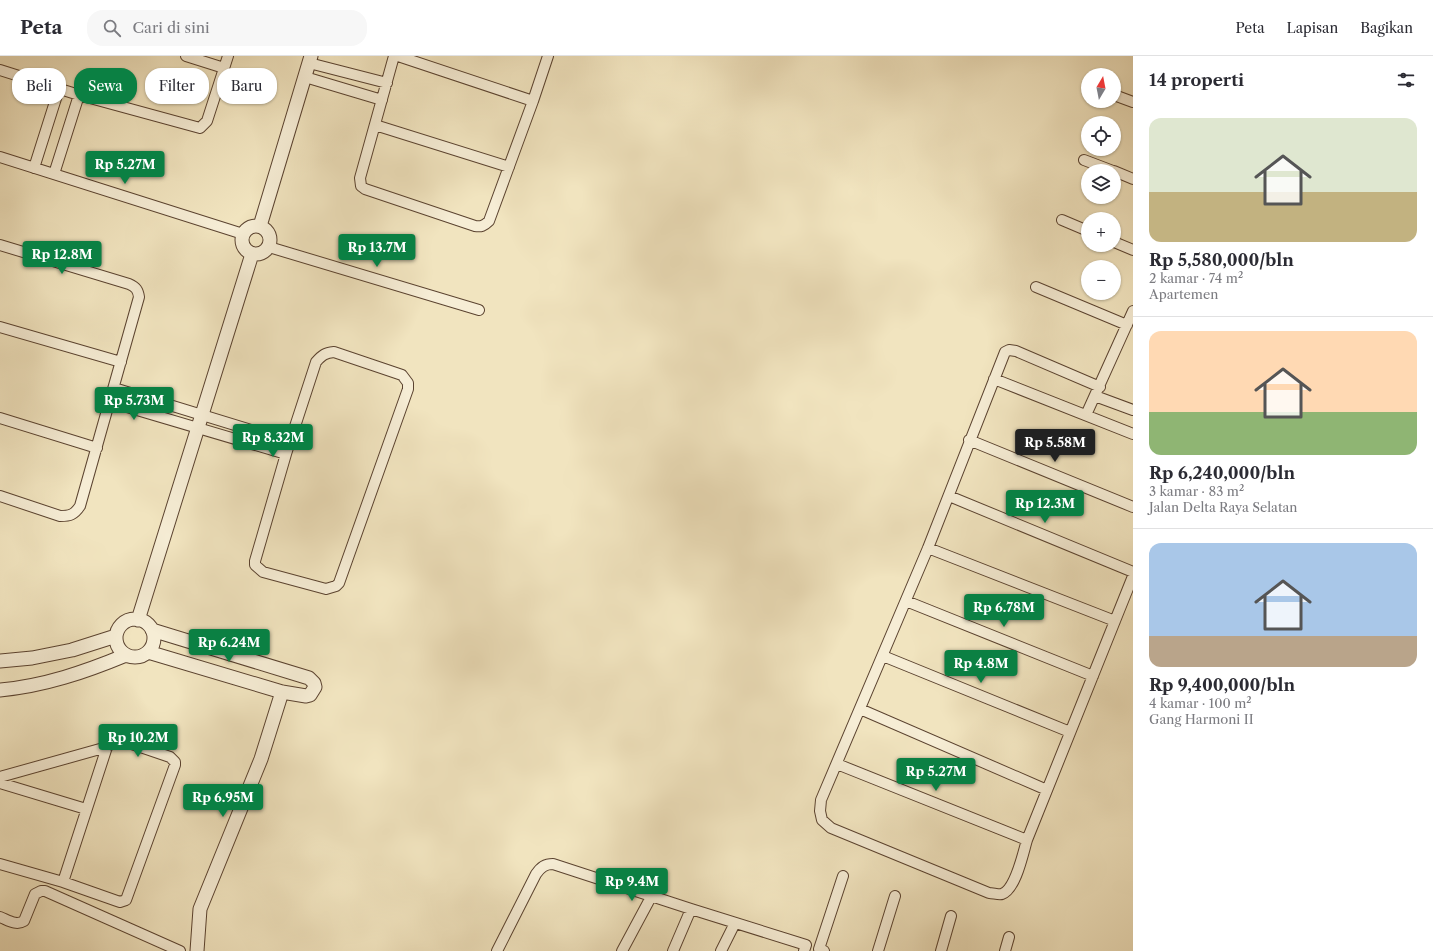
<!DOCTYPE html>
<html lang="id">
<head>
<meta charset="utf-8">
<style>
	body { margin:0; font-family:"Libre Caslon Text",serif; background:#f7f7f7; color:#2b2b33; height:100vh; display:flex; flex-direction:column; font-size:15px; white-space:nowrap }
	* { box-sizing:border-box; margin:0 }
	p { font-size:13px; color:#7c7c81 }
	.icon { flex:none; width:22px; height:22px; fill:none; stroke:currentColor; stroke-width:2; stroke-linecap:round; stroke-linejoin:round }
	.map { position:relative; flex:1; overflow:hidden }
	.drawer { display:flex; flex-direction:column; background:#fff; width:300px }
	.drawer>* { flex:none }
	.guide { position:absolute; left:12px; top:12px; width:380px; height:36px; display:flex; gap:8px }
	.needle { width:26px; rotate:10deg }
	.buttons { position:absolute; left:1081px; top:12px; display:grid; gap:8px }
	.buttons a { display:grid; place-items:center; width:40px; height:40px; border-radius:50%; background:#fff; box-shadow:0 1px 3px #0004; font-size:20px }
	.price { position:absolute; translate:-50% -34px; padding:0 9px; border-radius:4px; background:#0b8043; color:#fff; font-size:13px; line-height:26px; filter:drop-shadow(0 1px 2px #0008) }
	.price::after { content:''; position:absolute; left:50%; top:24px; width:12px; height:9px; margin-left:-6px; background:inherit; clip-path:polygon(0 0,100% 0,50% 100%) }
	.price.selected { background:#222; color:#fff }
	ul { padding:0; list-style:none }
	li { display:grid; align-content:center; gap:8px; height:212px; padding:0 16px }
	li+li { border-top:1px solid #e1e1e2 }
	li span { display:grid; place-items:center; height:124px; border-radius:12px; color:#555 }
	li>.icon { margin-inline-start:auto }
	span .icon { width:72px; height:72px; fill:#fffc; stroke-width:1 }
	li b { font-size:17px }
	h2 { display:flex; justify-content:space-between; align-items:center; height:48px; padding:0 16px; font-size:17px }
	.tag { padding:0 14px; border-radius:16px; background:#fff; box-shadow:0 1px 3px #0004; font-size:14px; line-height:36px }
	.tag.selected { background:#0b8043; color:#fff }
	header { display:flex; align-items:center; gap:24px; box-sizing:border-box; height:56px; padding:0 20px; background:#fff; border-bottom:1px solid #e1e1e2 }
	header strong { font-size:19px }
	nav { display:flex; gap:22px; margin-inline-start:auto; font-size:14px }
	.search { width:280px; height:36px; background:#f7f7f7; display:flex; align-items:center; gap:10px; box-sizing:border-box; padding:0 14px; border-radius:16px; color:#7c7c81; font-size:15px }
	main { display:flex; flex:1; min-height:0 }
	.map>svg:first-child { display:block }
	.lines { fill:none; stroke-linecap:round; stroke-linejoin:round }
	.minor-casing { stroke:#5b4330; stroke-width:12 }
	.tertiary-casing { stroke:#5b4330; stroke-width:15 }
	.minor { stroke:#f6edd5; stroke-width:10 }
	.tertiary { stroke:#f6edd5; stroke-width:13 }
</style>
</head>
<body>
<header>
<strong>Peta</strong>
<div class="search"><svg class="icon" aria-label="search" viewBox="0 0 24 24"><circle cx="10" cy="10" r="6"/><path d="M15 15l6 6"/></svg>Cari di sini</div>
<nav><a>Peta</a><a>Lapisan</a><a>Bagikan</a></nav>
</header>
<main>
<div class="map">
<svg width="1133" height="895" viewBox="0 0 1133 895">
	<rect width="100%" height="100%" fill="#f1e4bf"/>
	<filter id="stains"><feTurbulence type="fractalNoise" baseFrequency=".005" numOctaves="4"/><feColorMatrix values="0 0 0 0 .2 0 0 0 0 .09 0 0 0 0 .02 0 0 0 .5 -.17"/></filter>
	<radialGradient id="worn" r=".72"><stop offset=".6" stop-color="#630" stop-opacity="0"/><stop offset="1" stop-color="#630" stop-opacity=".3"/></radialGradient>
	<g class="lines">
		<!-- minor casing -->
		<g class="minor-casing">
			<path id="minor" d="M186,0l38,12
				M394,0l-34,122 1,8 4,3 110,37c6,1 9,0 14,-5l44,-120 15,-45
				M398,0l135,45
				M309,7l78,20
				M0,14l79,25 121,33 7,-7 21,-65
				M305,21l77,23
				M1114,39l19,7
				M375,69l134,42
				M0,101l243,77
				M1084,104l29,11
				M34,112l25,-79
				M1114,115l19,8
				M54,118l25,-79
				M1062,164l26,11
				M1114,186l19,8
				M0,189l129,39c7,3 9,6 10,13l-59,209c-6,9 -10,10 -20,10l-60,-20
				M269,191l210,63
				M1036,231l91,38
				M0,271l121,35
				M334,296l68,23 6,8v6l-69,194 -3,3 -10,3 -63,-17 -8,-7v-4l31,-107 30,-92c6,-7 9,-9 18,-10z
				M994,323l139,55
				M1100,331l-84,-36 -7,-1 -4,2 -77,196 -107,252 -1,11 2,9 9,8 158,65c4,0 10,2 13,1 14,-5 21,-41 25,-54l106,-264
				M114,332l176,54
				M1095,340l38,14
				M110,346l176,52
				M1086,359l47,-104
				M0,362l97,30
				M969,384l164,67
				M949,440l184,76
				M928,492l187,73
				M906,545l187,75
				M883,600l187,76
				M860,653l187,81
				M837,708l190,76
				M0,721l107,-30 8,-6 5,-1 50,17 5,5v3l-49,135 -6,2 -3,-1 -54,-19 -63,-18
				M0,727l86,26
				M63,826l44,-135
				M0,861c8,3 16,9 24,4l11,-27 6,-3h4l135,60
				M497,895l39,-77c5,-7 9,-10 17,-10l138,45 115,36 -2,6
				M622,895l29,-54
				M673,895l18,-42
				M721,895l14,-28
				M824,895l-5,-2 24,-73
				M878,895l17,-55
				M941,895l10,-35
				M1005,895l4,-14"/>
		</g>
		<!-- tertiary casing -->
		<g class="tertiary-casing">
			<path id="tertiary" d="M242 184a14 14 0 1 1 28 0a14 14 0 1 1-28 0Z
				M260,170l51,-170
				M116 582a19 19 0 1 1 38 0a19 19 0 1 1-38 0Z
				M138,564l114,-366
				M148,596l134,40 24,4 4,-1 5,-8 -1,-4 -5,-5 -157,-48
				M0,605l32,-3 40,-8 44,-14
				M0,634c44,-4 85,-18 126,-35
				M197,895l3,-42 61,-150 21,-67"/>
		</g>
		<!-- minor -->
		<use href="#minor" class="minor"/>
		<!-- tertiary -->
		<use href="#tertiary" class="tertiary"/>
	</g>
	<rect width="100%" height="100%" filter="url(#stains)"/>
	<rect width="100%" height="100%" fill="url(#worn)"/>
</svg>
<div class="buttons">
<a><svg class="needle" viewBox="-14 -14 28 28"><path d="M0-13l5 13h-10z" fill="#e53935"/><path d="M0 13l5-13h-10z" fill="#7c7c81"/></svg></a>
<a><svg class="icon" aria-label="locate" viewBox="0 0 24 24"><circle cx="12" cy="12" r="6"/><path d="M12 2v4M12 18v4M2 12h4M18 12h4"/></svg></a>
<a><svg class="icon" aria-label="layers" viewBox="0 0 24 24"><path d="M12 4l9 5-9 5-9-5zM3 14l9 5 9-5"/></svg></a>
<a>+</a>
<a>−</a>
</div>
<b class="price" style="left:125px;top:129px">Rp 5.27M</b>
<b class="price" style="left:377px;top:212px">Rp 13.7M</b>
<b class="price" style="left:62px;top:219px">Rp 12.8M</b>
<b class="price" style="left:134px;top:365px">Rp 5.73M</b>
<b class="price" style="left:273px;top:402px">Rp 8.32M</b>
<b class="price selected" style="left:1055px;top:407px">Rp 5.58M</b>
<b class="price" style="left:1045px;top:468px">Rp 12.3M</b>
<b class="price" style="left:1004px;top:572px">Rp 6.78M</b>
<b class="price" style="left:229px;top:607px">Rp 6.24M</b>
<b class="price" style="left:981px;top:628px">Rp 4.8M</b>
<b class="price" style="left:138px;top:702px">Rp 10.2M</b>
<b class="price" style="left:936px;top:736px">Rp 5.27M</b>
<b class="price" style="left:223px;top:762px">Rp 6.95M</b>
<b class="price" style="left:632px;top:846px">Rp 9.4M</b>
<div class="guide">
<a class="tag">Beli</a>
<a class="tag selected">Sewa</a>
<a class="tag">Filter</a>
<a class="tag">Baru</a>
</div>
</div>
<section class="drawer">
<h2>14 properti<svg class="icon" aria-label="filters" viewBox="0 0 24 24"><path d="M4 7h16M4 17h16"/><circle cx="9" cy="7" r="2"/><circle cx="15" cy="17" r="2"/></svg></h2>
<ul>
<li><span style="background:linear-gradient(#dfe7d0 60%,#c2b280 0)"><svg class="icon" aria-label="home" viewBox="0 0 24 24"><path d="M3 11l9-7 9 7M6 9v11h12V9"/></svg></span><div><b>Rp 5,580,000/bln</b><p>2 kamar · 74 m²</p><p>Apartemen</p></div></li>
<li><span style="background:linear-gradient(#ffd9b3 65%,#8fb573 0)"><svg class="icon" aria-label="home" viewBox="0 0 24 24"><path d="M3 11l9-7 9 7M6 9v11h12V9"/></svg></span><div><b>Rp 6,240,000/bln</b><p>3 kamar · 83 m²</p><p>Jalan Delta Raya Selatan</p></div></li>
<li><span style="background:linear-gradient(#a9c7e8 75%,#b9a48a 0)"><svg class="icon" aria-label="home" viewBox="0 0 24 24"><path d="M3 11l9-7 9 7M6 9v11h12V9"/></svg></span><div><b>Rp 9,400,000/bln</b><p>4 kamar · 100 m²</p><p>Gang Harmoni II</p></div></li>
</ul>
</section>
</main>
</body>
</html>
